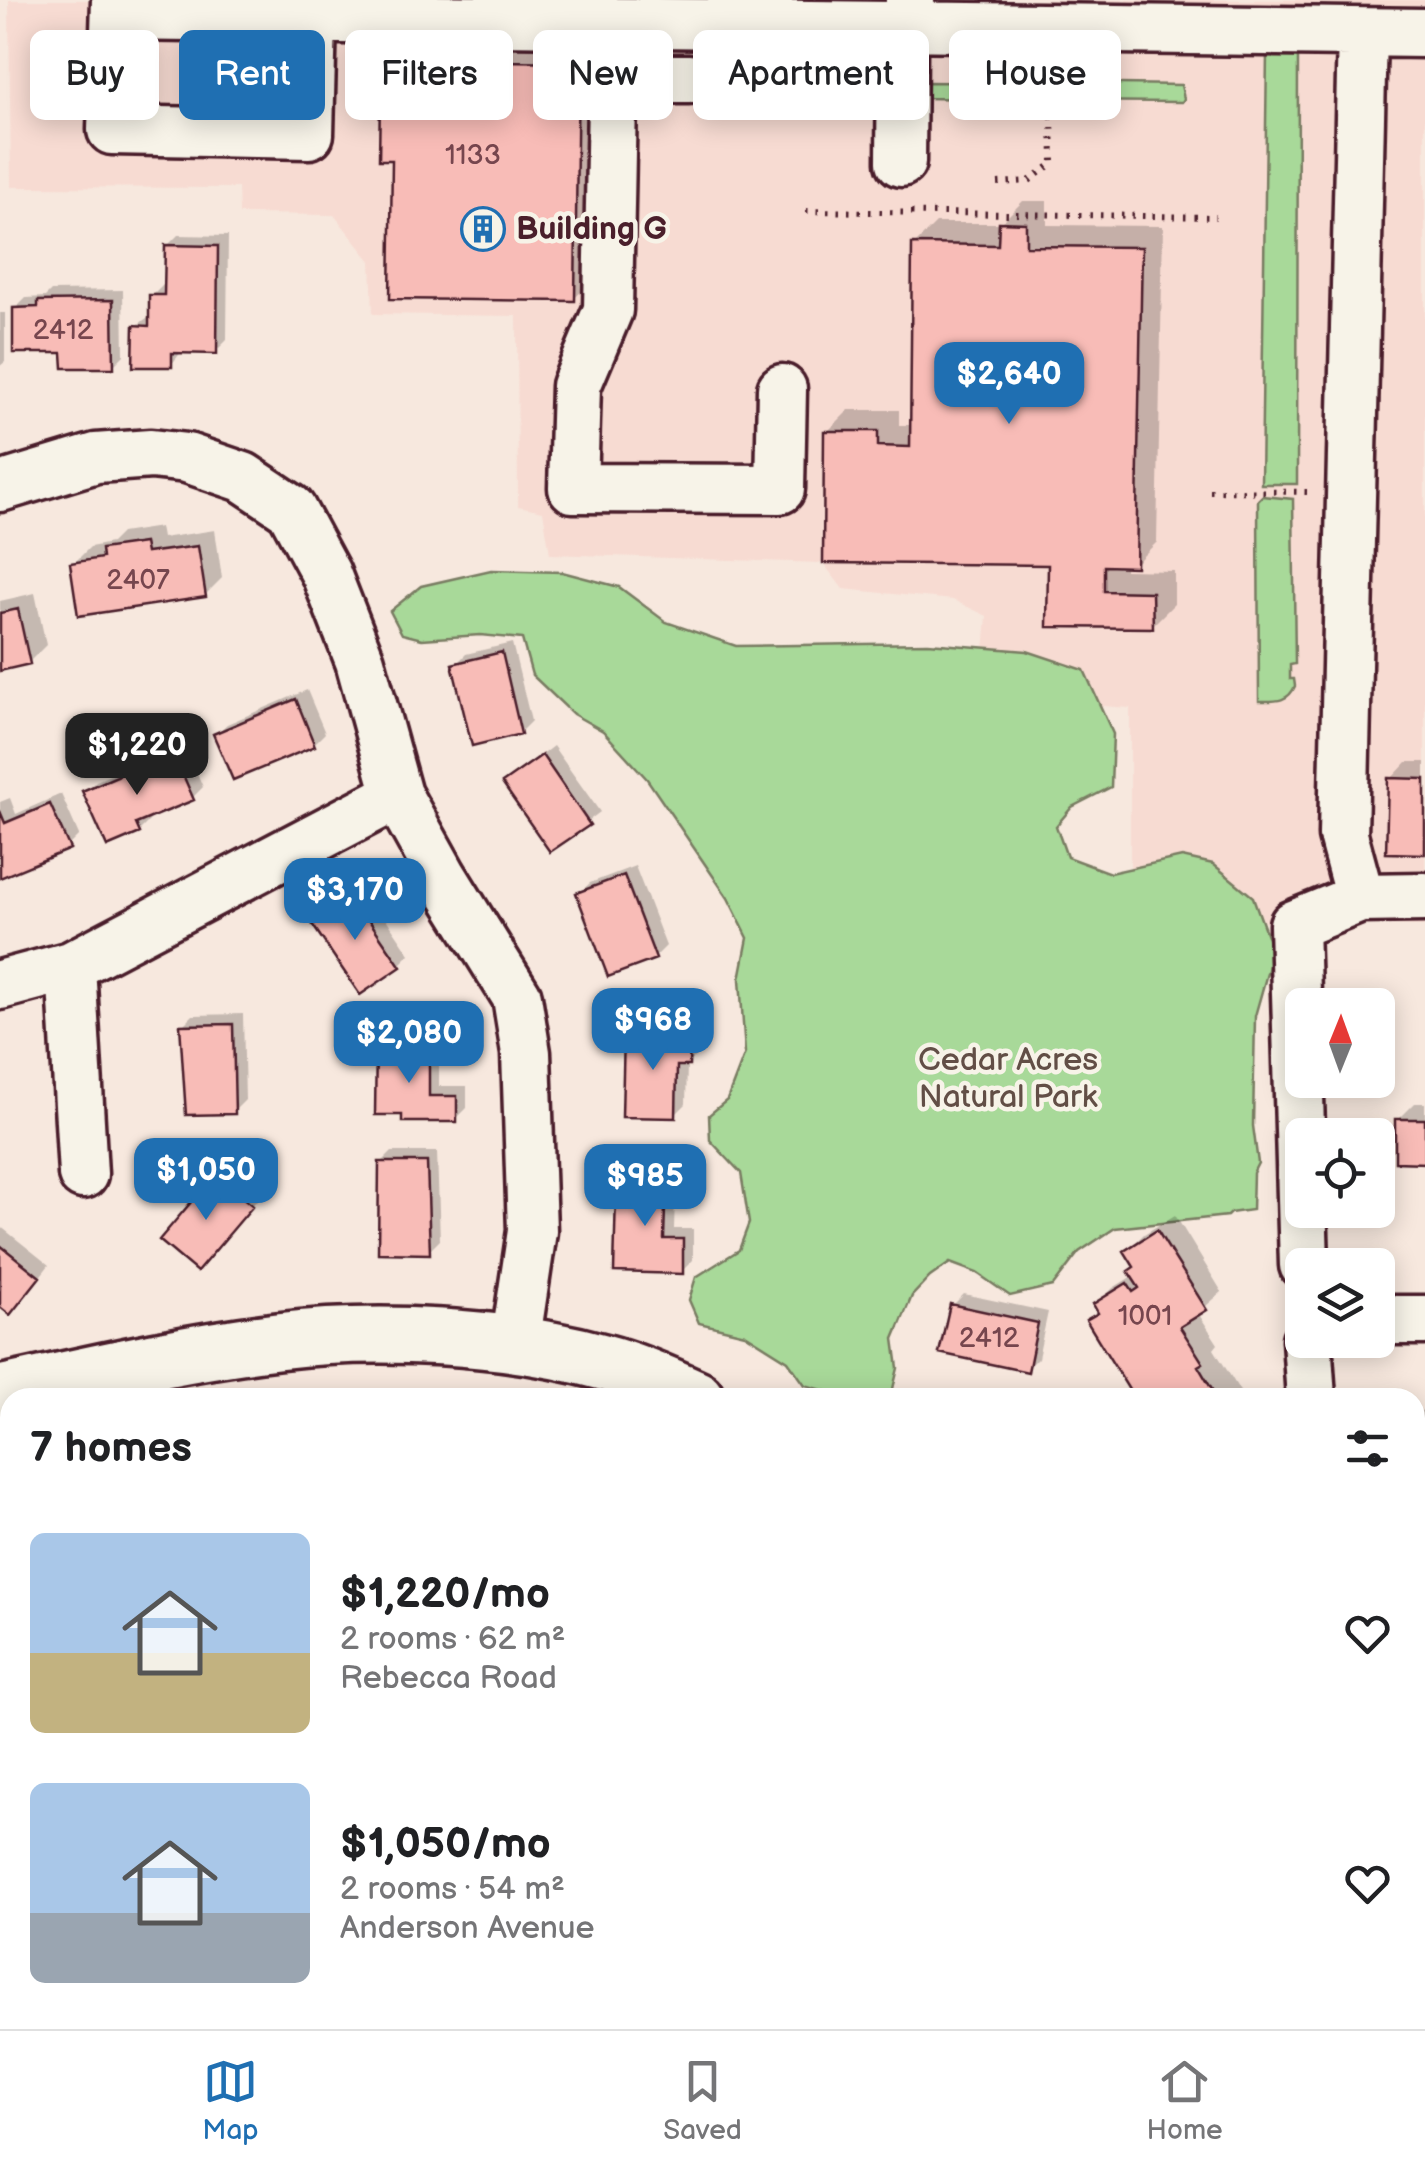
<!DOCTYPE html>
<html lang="en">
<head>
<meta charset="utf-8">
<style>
	body { margin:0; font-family:"Balsamiq Sans",sans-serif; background:#f2f2f2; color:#202124; height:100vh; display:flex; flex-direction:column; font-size:38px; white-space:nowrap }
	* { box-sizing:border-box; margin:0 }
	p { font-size:32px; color:#757577 }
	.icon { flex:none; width:55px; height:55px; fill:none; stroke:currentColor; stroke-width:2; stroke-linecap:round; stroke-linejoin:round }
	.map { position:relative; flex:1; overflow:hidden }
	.side { position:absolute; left:0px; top:1388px; width:1425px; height:642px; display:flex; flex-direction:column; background:#fff; border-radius:30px 30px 0 0; box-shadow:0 5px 25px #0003 }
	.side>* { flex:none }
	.banner { position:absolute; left:30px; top:30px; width:1365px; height:90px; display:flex; gap:20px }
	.needle { width:65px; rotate:1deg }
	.fabs { position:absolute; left:1285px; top:988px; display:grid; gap:20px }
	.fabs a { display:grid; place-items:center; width:110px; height:110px; border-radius:15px; background:#fff; box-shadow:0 5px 25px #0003; font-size:50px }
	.price { position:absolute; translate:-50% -85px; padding:0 22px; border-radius:20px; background:#1f6fb2; color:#fff; font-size:32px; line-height:65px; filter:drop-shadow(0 2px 5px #0008) }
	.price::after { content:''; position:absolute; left:50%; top:60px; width:30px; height:22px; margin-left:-15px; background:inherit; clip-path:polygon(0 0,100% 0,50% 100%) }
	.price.selected { background:#222; color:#fff }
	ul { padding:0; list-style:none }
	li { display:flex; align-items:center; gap:30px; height:250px; padding:0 30px }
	li span { display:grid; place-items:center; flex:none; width:280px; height:200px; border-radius:15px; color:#555 }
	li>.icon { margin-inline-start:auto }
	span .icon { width:120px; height:120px; fill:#fffc; stroke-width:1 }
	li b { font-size:42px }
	h2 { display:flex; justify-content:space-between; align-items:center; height:120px; padding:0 30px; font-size:42px }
	.chip { padding:0 35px; border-radius:15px; background:#fff; box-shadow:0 5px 25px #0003; font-size:35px; line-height:90px }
	.chip.selected { background:#1f6fb2; color:#fff }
	.menu { display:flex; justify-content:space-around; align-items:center; height:140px; border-top:2px solid #e0e0e0; background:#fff; font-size:28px; color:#757577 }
	.menu a { display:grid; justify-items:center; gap:5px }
	.menu .selected { color:#1f6fb2 }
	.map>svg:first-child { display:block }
	.built { fill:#f7dbd2 }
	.green { fill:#a8d999; stroke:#797c62; stroke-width:2.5 }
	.shadow { fill:#0003 }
	.building { fill:#f8bcb7; stroke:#4a1f2b; stroke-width:2.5 }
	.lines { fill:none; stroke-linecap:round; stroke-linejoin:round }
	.minor-casing { stroke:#4a1f2b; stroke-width:55 }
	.major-casing { stroke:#4a1f2b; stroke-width:62 }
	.path { stroke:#4a1f2b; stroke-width:6; stroke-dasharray:2.5 8; stroke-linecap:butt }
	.minor { stroke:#f7f3e8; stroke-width:48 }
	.major { stroke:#f7f3e8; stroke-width:55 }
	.labels { text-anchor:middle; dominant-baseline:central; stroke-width:9; stroke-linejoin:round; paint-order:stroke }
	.number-label { font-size:28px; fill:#76464e }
	.poi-label { font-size:32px; font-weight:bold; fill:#4a1f2b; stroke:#f7f3e8; text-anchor:start }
	.park-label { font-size:32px; fill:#624e46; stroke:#f7f3e8 }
</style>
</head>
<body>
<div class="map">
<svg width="1425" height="2029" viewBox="0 0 1425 2029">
	<rect width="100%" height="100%" fill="#f7e8de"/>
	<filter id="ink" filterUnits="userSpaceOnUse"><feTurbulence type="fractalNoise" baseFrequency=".01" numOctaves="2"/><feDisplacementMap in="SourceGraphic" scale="20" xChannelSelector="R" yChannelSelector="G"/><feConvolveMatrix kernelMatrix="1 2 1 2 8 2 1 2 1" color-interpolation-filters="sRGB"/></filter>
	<g filter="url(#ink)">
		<!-- built -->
		<path class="built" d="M9,0h1416v926l-295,-7v-211l-150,-11 7,-81 -34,-16 -110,-11 -20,-26 -273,-9 -7,-43 -25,-5 -1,-190 -144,-2 -2,-53 -37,-46 -95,-1 -1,-26 -227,-1z"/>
		<!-- green -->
		<path class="green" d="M1298,48l-1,436h-36l6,-431z
			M925,82l114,1 1,17 -115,-2z
			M1057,83l124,2 3,14 -2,3 -125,-1z
			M1262,496l31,3 2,165 -5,1v14h4l1,7c-7,17 -21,15 -36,15l-1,-201z
			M491,570l71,2 57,15 47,35 70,24 192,-3 99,8 57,19 29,64 -2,53 -39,20 -16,19 11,31 43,16 72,-16 31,7 40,33 20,55 -18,64 -2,110 5,37 -5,10 -1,37 -22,3 -3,3 -112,12 -36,24 -26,34 -43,10 -33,-23 -27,-10 -20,14 -18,19 -18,43 4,29 -7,29h-44l-42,-12 -17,-24 -43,-27 -46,-11 -10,-23 7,-23 43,-27 10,-27 -8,-50 -31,-33 -1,-25 18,-15 18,-47 -5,-74 8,-41 -20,-40 -81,-119 -44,-48 -30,-17 -41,-39 -10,-36 -42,-4 -58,4 -20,-5 -12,-23 31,-25z"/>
		<!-- shadow -->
		<path class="shadow" d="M418,38l181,3 -3,235 -22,23 -180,-142 -12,-60 13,-13v-23z
			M1023,201h24v24l116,1 -6,316 -22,22h-10v6l49,1v33l-22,22 -325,-194 22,-22h50v15h14l1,-180 22,-22h65z
			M178,235l50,1 -1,104 -11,11h-34l-11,14 -35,-39 15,-11 1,-19 11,-11h4v-39z
			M123,290l1,65 -11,11 -48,-16 -50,-41 11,-11 19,-1 6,-6z
			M0,313h5v49l-5,4z
			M160,527l2,11 53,-8 7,48 -17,17 -132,-31 17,-17 21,-4 10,-10z
			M35,593l11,52 -17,17 -29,6v-67z
			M512,643l19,78 -11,11 -65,-67 11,-11z
			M307,690l18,43 -11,11 -98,-10 11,-10z
			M184,743l19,44 -11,11 -44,19 2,3 -11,11 -54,-39 11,-11z
			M553,746l47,66 -49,37 -46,-66z
			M1407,762h18v89l-34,-72z
			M61,794l18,41 -11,11 -68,29v-73l10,-4 6,16z
			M635,866l31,80 -11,11 -77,-63 12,-11z
			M361,882l49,72 -11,11 -88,-47z
			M243,1014l2,86 -11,11 -52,-85 11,-11z
			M637,1022l63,1 -1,29 -12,13 -1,39 -11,11 -49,-82z
			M390,1034h49v52h28v22l-11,11h-52l-25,-74z
			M1415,1103h10v57l-27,-40z
			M392,1152h45l3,88 -11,11 -48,-88z
			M640,1162l36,2 -2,65h19v31l-11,11 -64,-77 11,-11v-10z
			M228,1165l34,29 -54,64 -45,-18z
			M1175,1215l47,77 -24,21 20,31 -4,5 27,44 -4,5h-64l-7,-11 -77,-67 10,-10 -3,-5 17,-17 21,-13 2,-9 -9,-15 17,-17z
			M0,1226l49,39 -28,36 -21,2z
			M964,1294l84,18 -10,46 -11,11 -74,-64z
			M1425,1407v61h-10v-51z
			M10,1486v47l-10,3v-48z
			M10,1688v94l-10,-3v-81z
			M1415,1909h5l-2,78h7v19h-10z"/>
		<!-- building -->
		<path class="building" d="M393,60l185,2 -3,239 -185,-2 2,-139h-13l1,-64h13z
			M999,222l27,1v23l116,1 -6,320 -32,-1v25l48,1 1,36 -106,-1 1,-62 -225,-2 1,-132h54v15l32,1 2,-203 86,1z
			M165,245l53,1 -1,108 -45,-1v14h-39l1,-42 15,1v-31h15z
			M113,300l1,68h-51l-1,-15h-49v-45l25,-1v-6z
			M144,543l2,10 52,-7 8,51 -128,19 -8,-53 32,-5 -1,-9z
			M18,609l12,55 -30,7v-58z
			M502,652l19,82 -49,12 -20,-82z
			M296,699l19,47 -82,34 -20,-46z
			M173,752l21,48 -58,24 4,9 -33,14 -25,-56z
			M542,755l48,70 -40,27 -48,-69z
			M1388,778l37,1v75l-39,-1z
			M50,804l20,45 -70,29v-67l5,12z
			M624,875l32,84 -48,18 -32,-84z
			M349,891l52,76 -41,28 -52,-77z
			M233,1024l2,90 -49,1 -6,-90z
			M624,1032l66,2 -1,32h-12l-1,52 -54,-1z
			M376,1044l53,1v51h28v26h-55v-7h-27z
			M1395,1119h30v44l-30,-1z
			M379,1162h48l3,92 -52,-1z
			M627,1172l39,2 -2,65h19v35l-69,-2 2,-79h10z
			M215,1174l38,32 -56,66 -38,-32z
			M1157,1230l50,80 -27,17 23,36 -5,3 19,32h-47l-4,-7 -11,7h-21l-48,-78 12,-7 -5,-9 34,-21 6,9 6,-4 -11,-17 6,-4 -10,-16z
			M0,1245l40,32 -30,38 -10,-8z
			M950,1304l88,19 -10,49 -89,-19z
			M1415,1422h10v48h-10z
			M10,1493v43l-10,2v-43z
			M0,1701l10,4v80l-10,-4z
			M1415,1991h10v18h-10z"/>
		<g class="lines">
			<!-- minor casing -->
			<g class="minor-casing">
				<path id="minor" d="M116,0l-4,130 197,4 3,-115
					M116,16l1309,17
					M689,79h-47l-30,20 -4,211 -32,76 -3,102 207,1 2,-100
					M901,162l1,-116 7,-19 1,-27
					M0,487l96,-29 55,-4 36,4 56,19 48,32 35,65 34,87 37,134 45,81 75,121 9,56 6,178 -17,114
					M1360,898l-17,-63 19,-802
					M71,966l12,208
					M0,985l71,-19 326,-171
					M1304,1265l-10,-340 66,-27 65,-1
					M1378,1320h47
					M1307,1340l4,58
					M736,2029l1,-9
					M1260,2029l1,-9"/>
			</g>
			<!-- major casing -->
			<g class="major-casing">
				<path id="major" d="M0,1394c91,-20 184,-42 277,-53 100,-12 229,-6 326,21 31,8 63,22 93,36
					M1415,1732l10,10
					M1415,1820l10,12"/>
			</g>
			<!-- path -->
			<path class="path" d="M998,183l31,-2 24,-18 -2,-93
				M806,211l410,6
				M1210,491l100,1"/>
			<!-- minor -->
			<use href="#minor" class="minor"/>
			<!-- major -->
			<use href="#major" class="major"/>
		</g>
	</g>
	<!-- icons -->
	<defs>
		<g id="building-ring" transform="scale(2.25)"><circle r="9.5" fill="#f7f3e8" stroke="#1f6fb2" stroke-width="1.5"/><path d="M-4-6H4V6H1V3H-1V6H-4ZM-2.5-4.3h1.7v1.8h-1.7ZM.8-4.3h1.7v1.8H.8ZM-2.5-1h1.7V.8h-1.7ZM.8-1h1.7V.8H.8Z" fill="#1f6fb2"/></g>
	</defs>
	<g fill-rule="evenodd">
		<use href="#building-ring" x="483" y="229"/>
	</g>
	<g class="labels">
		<!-- number labels -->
		<g class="number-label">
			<text x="473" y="155">1133</text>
			<text x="63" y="330">2412</text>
			<text x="138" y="580">2407</text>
			<text x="1145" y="1316">1001</text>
			<text x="989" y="1338">2412</text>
		</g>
		<!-- poi labels -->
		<g class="poi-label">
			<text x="516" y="229">Building G</text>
		</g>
		<!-- park labels -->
		<g class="park-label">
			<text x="1008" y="1060">Cedar Acres<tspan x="1008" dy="37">Natural Park</tspan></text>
		</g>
	</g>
</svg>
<div class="fabs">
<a><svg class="needle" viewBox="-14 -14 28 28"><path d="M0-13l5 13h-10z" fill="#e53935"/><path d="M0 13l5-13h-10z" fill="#757577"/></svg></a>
<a><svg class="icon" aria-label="locate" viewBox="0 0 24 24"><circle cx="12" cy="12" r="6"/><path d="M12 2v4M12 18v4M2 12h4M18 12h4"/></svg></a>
<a><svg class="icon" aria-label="layers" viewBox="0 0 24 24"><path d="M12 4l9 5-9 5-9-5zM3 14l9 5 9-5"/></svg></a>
</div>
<b class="price" style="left:1009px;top:427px">$2,640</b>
<b class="price selected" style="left:137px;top:798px">$1,220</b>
<b class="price" style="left:355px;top:943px">$3,170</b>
<b class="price" style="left:653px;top:1073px">$968</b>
<b class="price" style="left:409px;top:1086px">$2,080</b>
<b class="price" style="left:206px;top:1223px">$1,050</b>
<b class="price" style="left:645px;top:1229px">$985</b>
<div class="banner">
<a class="chip">Buy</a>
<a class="chip selected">Rent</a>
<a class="chip">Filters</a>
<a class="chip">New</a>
<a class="chip">Apartment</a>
<a class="chip">House</a>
</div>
<section class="side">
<h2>7 homes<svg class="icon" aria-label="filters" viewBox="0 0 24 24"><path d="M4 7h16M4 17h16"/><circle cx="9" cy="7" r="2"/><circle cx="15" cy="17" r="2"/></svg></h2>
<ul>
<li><span style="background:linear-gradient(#a9c7e8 60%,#c2b280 0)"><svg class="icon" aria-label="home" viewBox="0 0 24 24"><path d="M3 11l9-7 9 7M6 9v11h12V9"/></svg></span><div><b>$1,220/mo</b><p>2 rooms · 62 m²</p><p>Rebecca Road</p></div><svg class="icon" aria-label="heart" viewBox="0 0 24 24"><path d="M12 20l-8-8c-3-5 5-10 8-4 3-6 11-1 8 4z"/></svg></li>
<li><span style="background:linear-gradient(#a9c7e8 65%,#9aa5b1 0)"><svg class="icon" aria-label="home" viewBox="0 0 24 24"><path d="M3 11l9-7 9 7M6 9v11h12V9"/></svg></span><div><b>$1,050/mo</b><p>2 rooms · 54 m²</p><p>Anderson Avenue</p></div><svg class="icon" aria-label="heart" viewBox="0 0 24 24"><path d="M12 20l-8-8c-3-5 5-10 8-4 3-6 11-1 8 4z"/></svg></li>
</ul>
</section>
</div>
<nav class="menu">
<a class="selected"><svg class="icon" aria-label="map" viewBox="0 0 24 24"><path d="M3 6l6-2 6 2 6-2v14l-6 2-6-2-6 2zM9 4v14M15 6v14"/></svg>Map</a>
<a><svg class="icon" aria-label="saved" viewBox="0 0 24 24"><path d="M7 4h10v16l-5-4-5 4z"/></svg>Saved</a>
<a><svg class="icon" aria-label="home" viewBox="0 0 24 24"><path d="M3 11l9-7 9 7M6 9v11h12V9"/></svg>Home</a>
</nav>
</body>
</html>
